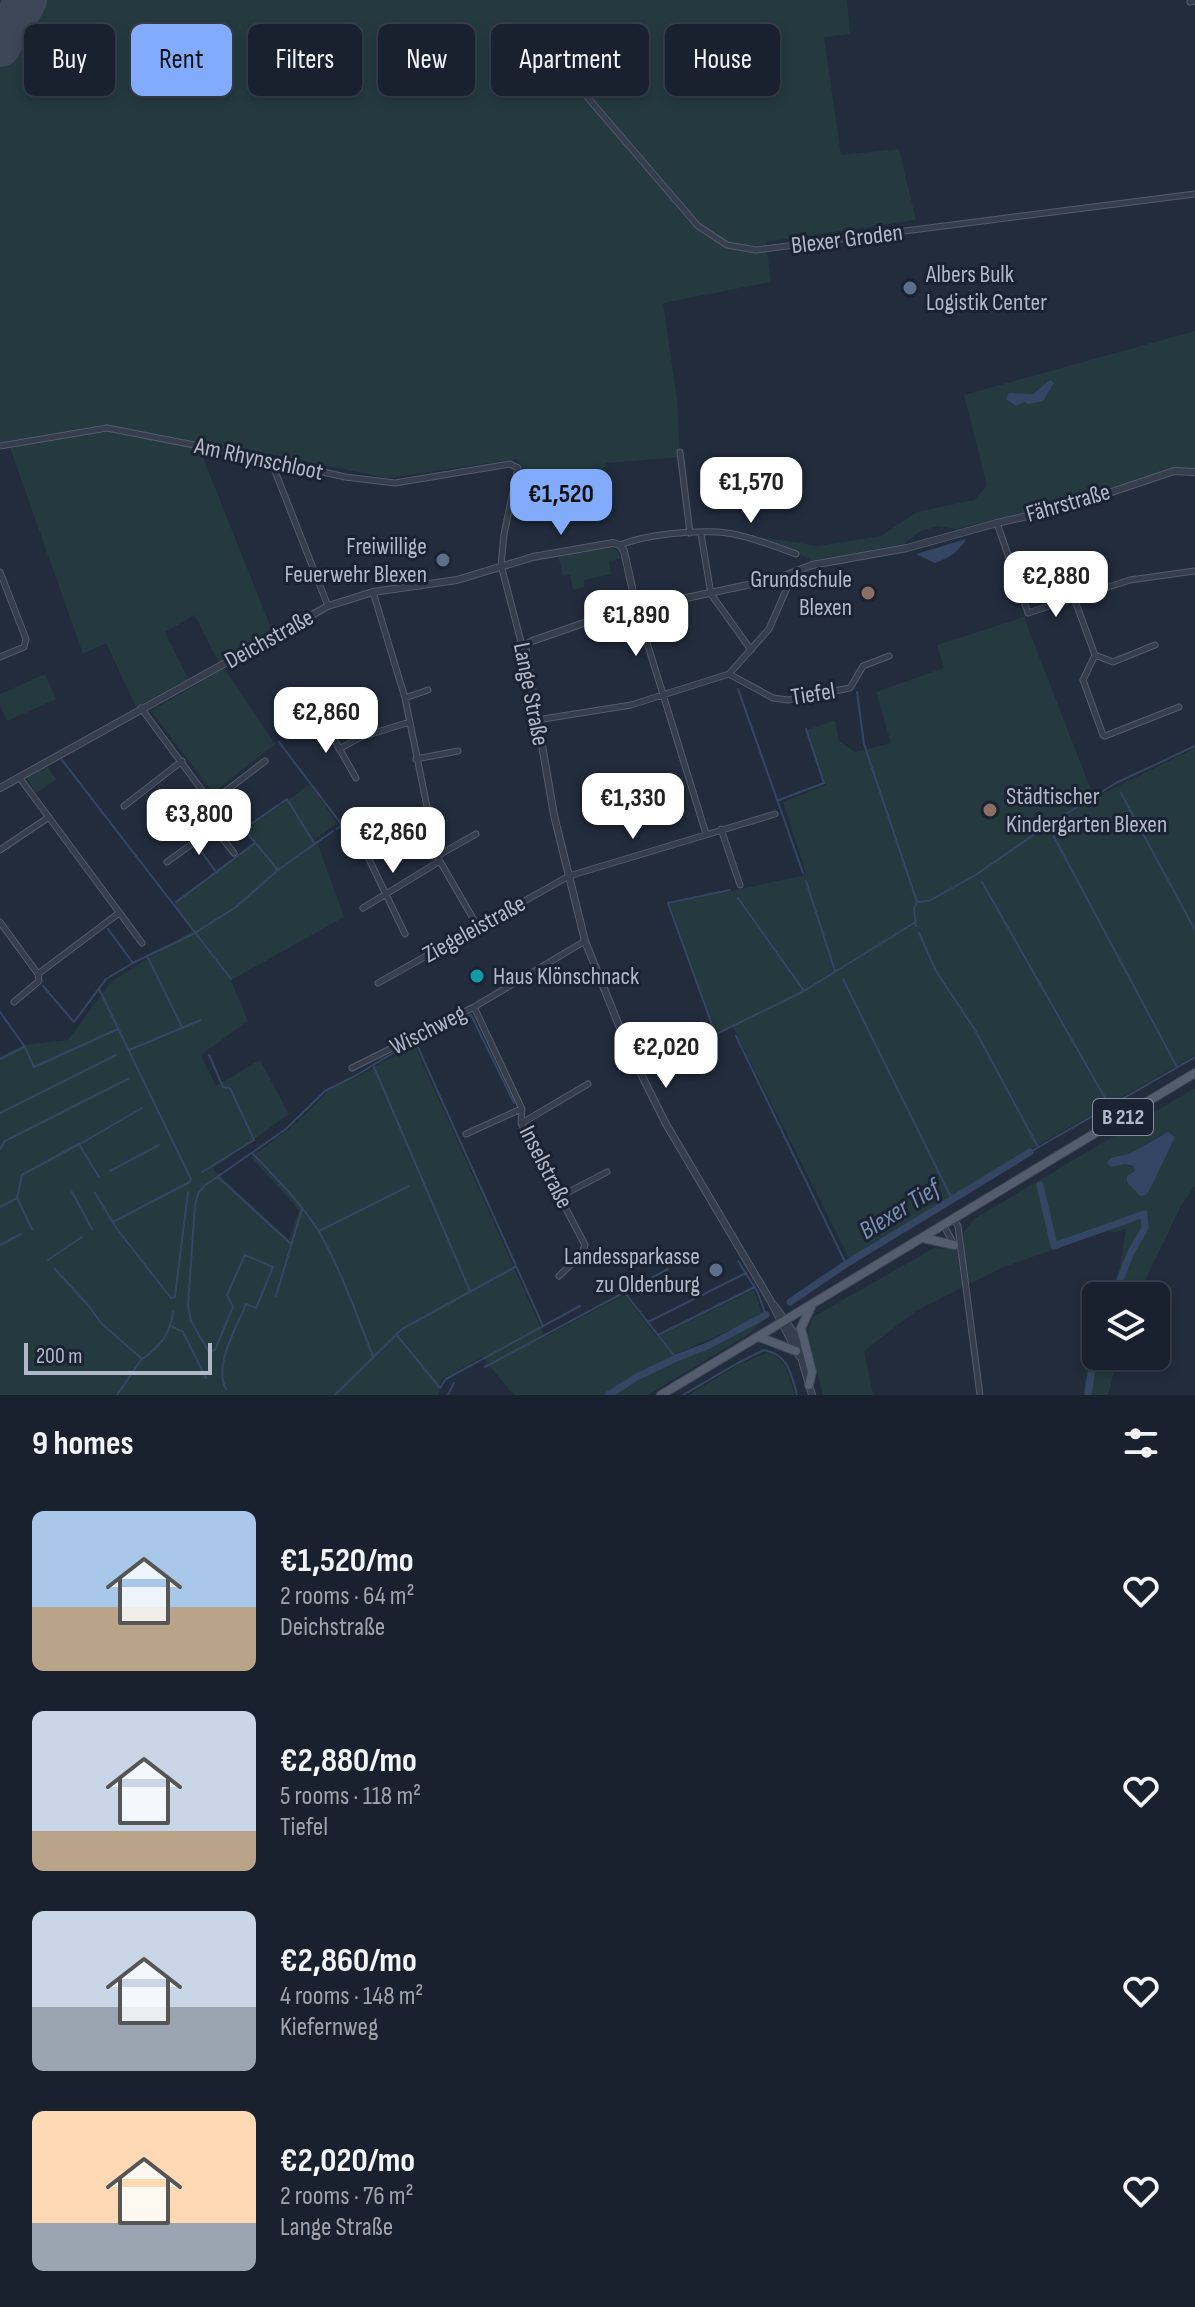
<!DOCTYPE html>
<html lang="en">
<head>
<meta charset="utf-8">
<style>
	body { margin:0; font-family:"Sofia Sans Condensed",sans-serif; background:#272e3a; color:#f1f3f6; height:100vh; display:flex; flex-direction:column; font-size:30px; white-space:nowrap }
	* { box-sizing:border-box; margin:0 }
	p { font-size:26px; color:#9fa3aa }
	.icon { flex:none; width:44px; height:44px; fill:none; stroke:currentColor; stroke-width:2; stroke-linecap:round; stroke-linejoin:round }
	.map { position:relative; height:1395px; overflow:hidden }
	.sheet { display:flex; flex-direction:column; background:#1a212e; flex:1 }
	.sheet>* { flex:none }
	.hud { position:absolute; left:24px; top:24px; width:1148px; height:72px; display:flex; gap:16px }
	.controls { position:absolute; left:1082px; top:1282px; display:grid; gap:16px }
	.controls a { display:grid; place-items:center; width:88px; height:88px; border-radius:12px; background:#1a212e; box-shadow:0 4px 12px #0003,0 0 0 2px #383e4a; font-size:40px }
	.scale { position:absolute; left:24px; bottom:20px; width:188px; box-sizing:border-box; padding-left:8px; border:4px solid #b1b9c9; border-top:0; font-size:22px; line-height:28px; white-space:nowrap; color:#b1b9c9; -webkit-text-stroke:6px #1b2332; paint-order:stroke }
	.price { position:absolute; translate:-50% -68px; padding:0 18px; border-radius:16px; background:#fff; color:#222; font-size:26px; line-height:52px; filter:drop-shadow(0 2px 4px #0008) }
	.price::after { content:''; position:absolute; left:50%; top:48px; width:24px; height:18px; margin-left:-12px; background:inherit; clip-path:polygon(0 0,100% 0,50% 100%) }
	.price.active { background:#83abfc; color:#111 }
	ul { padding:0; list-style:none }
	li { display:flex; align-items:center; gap:24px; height:200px; padding:0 32px }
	li span { display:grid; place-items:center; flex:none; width:224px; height:160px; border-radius:12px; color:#555 }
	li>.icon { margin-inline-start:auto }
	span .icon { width:96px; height:96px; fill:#fffc; stroke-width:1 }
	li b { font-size:34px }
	h2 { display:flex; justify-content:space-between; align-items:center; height:96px; padding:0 32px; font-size:34px }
	.tag { padding:0 28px; border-radius:12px; background:#1a212e; box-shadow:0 4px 12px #0003,0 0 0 2px #383e4a; font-size:28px; line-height:72px }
	.tag.active { background:#83abfc; color:#111 }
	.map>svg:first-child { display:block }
	.green { fill:#243a3e; fill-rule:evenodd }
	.water { fill:#354665 }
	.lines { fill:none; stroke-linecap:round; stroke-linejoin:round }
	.stream { stroke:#354665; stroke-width:2 }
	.canal { stroke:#354665; stroke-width:7 }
	.runway { stroke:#3d4758; stroke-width:42 }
	.minor-casing { stroke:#545c6b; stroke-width:7 }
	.tertiary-casing { stroke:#545c6b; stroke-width:8 }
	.primary-casing { stroke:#3f4756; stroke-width:10 }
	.minor { stroke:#363e4d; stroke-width:5 }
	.tertiary { stroke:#363e4d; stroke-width:6 }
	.primary { stroke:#545d6d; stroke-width:8 }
	.service-dot { fill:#5c6f8a; stroke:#1b2332; stroke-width:3 }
	.education-dot { fill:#8d6e63; stroke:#1b2332; stroke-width:3 }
	.culture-dot { fill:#0f9aa8; stroke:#1b2332; stroke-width:3 }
	.labels { text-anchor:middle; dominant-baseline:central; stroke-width:6; stroke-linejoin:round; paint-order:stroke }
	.shield { fill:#1b2332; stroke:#848c9c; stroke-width:2 }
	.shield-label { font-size:22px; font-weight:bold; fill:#b1b9c9 }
	.street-label { font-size:24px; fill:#b1b9c9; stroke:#1b2332 }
	.poi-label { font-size:24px; fill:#b1b9c9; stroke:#1b2332; text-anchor:start }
	.water-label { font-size:26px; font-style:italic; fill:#788eb2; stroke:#1b2332 }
</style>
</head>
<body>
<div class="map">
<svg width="1195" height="1395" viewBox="0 0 1195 1395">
	<rect width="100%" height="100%" fill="#222c3d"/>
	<!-- green -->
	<path class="green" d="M0,0h847l3,34 -26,3 17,118 58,-6 17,71 -150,22 5,40 -108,21 14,96 3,58 -74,6 -25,51 -21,-6 -44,-49 -128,19 -192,-38 77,193 -54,30 -24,-48 -30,17 23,47 -52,28 -30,-64 -23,11 -74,-209 -9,1z
		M1195,331v137l-29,2 -82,28 -128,31 -18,-3 -17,5 -18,13 -91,17 -14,-8 -64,-20 84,13 63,-10 36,-24 57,-12 13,-14 -23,-91z
		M611,548l7,3 2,8 -11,2 2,13 -27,6v7l-11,3 -3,-15 -7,1 -5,-21z
		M1024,617l70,181 101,-50v307l-160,92 -185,113 -118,-235 -16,7 -3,-6 -43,-122 131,-28 5,-3 -23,-71 43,-17 -19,-55 28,-10 4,21 16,11 36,-9 -15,-51 68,-24 -7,-23z
		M224,668l51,76 -62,49 -62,-82z
		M45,674l11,25 -49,22 -7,-15v-12z
		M47,765l9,15 -20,13 -9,-15z
		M310,784l27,39 -21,16 28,78 -113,63 17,41 -47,34 15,31 44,-26 29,54 -76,55 76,71 10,-30 -48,-53 46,-34 34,-35 25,-10 58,-34 131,293 79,-42 33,42 97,-47 8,23 -2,4 -89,39 -64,39h-93l-32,-38 -42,23 -1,15h-439v-339l24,-11 44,-5 43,-58 81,-51 -18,-28 81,-59 -10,-13z
		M1195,1088v98l-13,18 -33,68 -9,24h-31l11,-29 6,-38 -10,3 -11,-1 -104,37 -85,43 -52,40 9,44h-50l-14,-56 -1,-9 5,-13 121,-69 12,1 17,-5 1,-12 10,-13zM1161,1135l14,1 -10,18 -38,25v-3l7,-3 1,-5 -24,-10 21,-5z
		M766,1318l-16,15 -102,62h-35l60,-34 40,-13z
		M1096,1331v25h22l-10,39h-25l7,-48z
		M766,1353c21,3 23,25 29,42h-107l50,-30z"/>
	<!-- water -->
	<path class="water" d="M1050,380l4,3 -11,18 -15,3 -4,-2 -8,4 -10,-7 3,-6 24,1z
		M966,539c-7,13 -17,19 -31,24l-19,-9z
		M1168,1132l7,5 -24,50 -5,8 -6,1 -13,-14v-6l8,-5 -2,-5 -8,-2 -14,3 -4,-4 4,-5 20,-5z"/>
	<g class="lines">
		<!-- stream -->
		<path class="stream" d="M738,689l65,184
			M857,692l7,52 53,158 -3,7 2,17
			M279,742l63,83 -5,4
			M62,760l169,219
			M1121,793l74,137
			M779,800l45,-17 -18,-54
			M223,804l55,66
			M244,829l43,-30 27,44
			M1052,833l125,234
			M198,847l18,25
			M806,881l29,90
			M982,882l127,223
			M738,898l66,93
			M176,902l79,-59
			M917,902l12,-1 48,-27 71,-49 68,-42 79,-37
			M108,929l25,34
			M919,933l17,38 39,59 63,117
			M147,956l35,71
			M843,979l109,220
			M43,986l31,36 32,-43 27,-16 62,-30 41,-26 42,-37 55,-39
			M99,989l92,190 -2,4
			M0,1012l25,35 9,20 84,-38
			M715,1033l-47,-130 62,-13
			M736,1036l110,228
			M416,1043l127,283
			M129,1050l72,-30
			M0,1059l24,-12
			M665,1059l139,-68 110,-68
			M374,1067l96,224
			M0,1113l116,-58
			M80,1144l62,-36
			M0,1149l5,-8 123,-62
			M1030,1152l165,-95
			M253,1154c23,24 47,48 65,76 23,39 38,84 55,126
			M110,1171l49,-26
			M202,1172l52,-32 -24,-52 -7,-1 -14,-32
			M218,1177l73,67
			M72,1192l20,37
			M95,1193l22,36 54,69 4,-1 13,-105
			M17,1198l15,31
			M0,1207l17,-9 5,-23 57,-31 20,33
			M113,1222l75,-39
			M319,1231l90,-45
			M0,1245l21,-11
			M48,1260l34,-23
			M738,1261l19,30 9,24
			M55,1269l34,37 12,17 41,36c18,-12 29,-26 31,-48
			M625,1293l51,65
			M276,1296l26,-87
			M648,1322l98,-49
			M171,1326l12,6 23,46
			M396,1334l44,54 6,-9 134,-73
			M658,1335l97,-48
			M485,1367l183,-98
			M226,1389c-13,-24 11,-62 20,-85l10,4 17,-41 -28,-12 -18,40 6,12 -18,43 -6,2 -18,-31 -3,-16 7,-100 3,-11 6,-8 82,-57 39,-38 30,-15 48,-29 68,-32 43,88
			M117,1395l24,-35
			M335,1395l67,-66 113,-62
			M448,1395l6,-12
			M683,1395l53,-31 28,-14c25,5 27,24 33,45"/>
		<!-- canal -->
		<path class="canal" d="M1040,1185l14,61 90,-32 1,14 -15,26 -16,42
			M790,1302l56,-38 184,-112
			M608,1395l29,-18 39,-19 34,-13 56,-30
			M1088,1395l8,-53"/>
		<!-- runway -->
		<path class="runway" d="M0,46l26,-46"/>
		<!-- minor casing -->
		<g class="minor-casing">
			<path id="minor" d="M1190,2l5,-1
				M568,81l14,10 116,135 29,19 29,5 439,-56
				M0,446l107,-18 164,32 74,17 50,6 115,-19 8,4 -14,66 -3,31 20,77 4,4
				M680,452l10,81
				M271,461l57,145
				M997,523l31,90 102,-33 65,-9
				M701,534l10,60 40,56
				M620,545c28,-11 68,-14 98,-13 23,1 56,14 78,22
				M0,572l26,67 -2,8 -24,10
				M373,592l32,106 32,158 41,71
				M1074,598l21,57 -12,25 20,55 2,1 74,-29
				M637,610l69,224
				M1095,655l18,7 42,-17
				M729,674l44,24 15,2 62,-12 13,-22 26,-10
				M405,698l23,-8
				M141,708l66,89 10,9 3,6 -6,16 20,25
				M322,718l34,60
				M537,720l94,-15 98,-31 40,-45 25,-57
				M339,749l22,-12 49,-15
				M416,759l42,-8
				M19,777l123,166
				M213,801l52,-40
				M124,806l58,-45
				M354,828l51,106
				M721,829l19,56
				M0,850l49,-33
				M437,856l39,-22
				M167,862l47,-34
				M363,908l77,-47
				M0,922l38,52
				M378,983l191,-107 206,-62
				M14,1002l25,-21 -1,-7 81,-61
				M474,1007l48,102 -1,14 64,122 -4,10 -22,21
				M352,1068l122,-61 111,-66
				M522,1123l66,-39
				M466,1134l55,-25
				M561,1196l46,-24
				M954,1220l4,6 22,169
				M944,1226l11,20"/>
		</g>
		<!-- tertiary casing -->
		<g class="tertiary-casing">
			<path id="tertiary" d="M0,788l328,-182 45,-14 84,-12 76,-23 80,-14 7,2 4,6 13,59
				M774,1305l20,28 18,62
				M799,1356l-29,-56 -104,-176 -38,-76 -43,-107 -31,-126 -29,-169 7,-5 78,-27 166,-35 36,-14 95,-17 90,-25 70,-16 107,-36 21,1"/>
		</g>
		<!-- primary casing -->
		<g class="primary-casing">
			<path id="primary" d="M923,1238l31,7
				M759,1337l37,14
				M809,1385l3,-13 -11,-44 10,-21
				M661,1395l534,-322"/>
		</g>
		<!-- minor -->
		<use href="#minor" class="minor"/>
		<!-- tertiary -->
		<use href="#tertiary" class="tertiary"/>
		<!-- primary -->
		<use href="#primary" class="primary"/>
	</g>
	<!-- markers -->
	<g class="service-dot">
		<circle cx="910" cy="288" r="8"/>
		<circle cx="443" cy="560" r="8"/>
		<circle cx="716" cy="1270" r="8"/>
	</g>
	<g class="education-dot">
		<circle cx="868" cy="593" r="8"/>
		<circle cx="990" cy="810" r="8"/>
	</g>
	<circle class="culture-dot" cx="477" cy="976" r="8"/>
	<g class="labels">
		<!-- shield labels -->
		<rect class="shield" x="1093" y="1099" width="60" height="36" rx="6"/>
		<g class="shield-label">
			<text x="1123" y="1117">B 212</text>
		</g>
		<!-- street labels -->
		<g class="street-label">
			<text transform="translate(847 239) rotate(-7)">Blexer Groden</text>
			<text transform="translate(259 459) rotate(12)">Am Rhynschloot</text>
			<text transform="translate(1068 503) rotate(-16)">Fährstraße</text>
			<text transform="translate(269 639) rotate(-29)">Deichstraße</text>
			<text transform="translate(531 694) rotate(79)">Lange Straße</text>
			<text transform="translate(813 694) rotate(-9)">Tiefel</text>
			<text transform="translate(474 929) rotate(-29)">Ziegeleistraße</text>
			<text transform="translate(428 1030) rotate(-27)">Wischweg</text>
			<text transform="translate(546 1167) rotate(63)">Inselstraße</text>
		</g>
		<!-- poi labels -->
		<g class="poi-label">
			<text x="926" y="274">Albers Bulk<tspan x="926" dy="28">Logistik Center</tspan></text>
			<text x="427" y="546" text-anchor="end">Freiwillige<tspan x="427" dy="28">Feuerwehr Blexen</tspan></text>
			<text x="852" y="579" text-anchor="end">Grundschule<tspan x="852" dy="28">Blexen</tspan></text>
			<text x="1006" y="796">Städtischer<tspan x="1006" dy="28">Kindergarten Blexen</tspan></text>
			<text x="493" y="976">Haus Klönschnack</text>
			<text x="700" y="1256" text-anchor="end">Landessparkasse<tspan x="700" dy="28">zu Oldenburg</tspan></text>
		</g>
		<!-- water labels -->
		<g class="water-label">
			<text transform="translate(900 1210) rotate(-32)">Blexer Tief</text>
		</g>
	</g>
</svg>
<div class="controls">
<a><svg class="icon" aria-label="layers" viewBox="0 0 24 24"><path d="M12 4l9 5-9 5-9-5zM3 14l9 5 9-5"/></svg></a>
</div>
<div class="scale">200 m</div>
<b class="price" style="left:751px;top:525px">€1,570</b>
<b class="price active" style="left:561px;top:537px">€1,520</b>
<b class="price" style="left:1056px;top:619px">€2,880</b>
<b class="price" style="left:636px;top:658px">€1,890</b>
<b class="price" style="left:326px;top:755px">€2,860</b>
<b class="price" style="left:633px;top:841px">€1,330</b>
<b class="price" style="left:199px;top:857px">€3,800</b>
<b class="price" style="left:393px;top:875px">€2,860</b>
<b class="price" style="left:666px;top:1090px">€2,020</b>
<div class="hud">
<a class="tag">Buy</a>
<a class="tag active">Rent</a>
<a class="tag">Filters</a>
<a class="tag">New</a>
<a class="tag">Apartment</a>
<a class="tag">House</a>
</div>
</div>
<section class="sheet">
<h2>9 homes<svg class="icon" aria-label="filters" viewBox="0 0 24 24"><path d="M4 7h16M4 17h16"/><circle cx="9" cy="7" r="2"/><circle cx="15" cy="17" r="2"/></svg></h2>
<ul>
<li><span style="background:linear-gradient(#a9c7e8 60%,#b9a48a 0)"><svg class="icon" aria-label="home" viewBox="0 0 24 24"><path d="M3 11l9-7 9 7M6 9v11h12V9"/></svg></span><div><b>€1,520/mo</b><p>2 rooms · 64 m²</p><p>Deichstraße</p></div><svg class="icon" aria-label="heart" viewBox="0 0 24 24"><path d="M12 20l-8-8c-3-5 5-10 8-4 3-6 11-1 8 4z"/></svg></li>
<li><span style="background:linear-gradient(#c9d6e8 75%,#b9a48a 0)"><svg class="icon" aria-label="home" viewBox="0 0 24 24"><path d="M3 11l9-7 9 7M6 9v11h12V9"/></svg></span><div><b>€2,880/mo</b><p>5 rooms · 118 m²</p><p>Tiefel</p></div><svg class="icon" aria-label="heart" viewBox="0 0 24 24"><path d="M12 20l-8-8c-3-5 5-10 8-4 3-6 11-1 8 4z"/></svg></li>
<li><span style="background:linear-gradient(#c9d6e8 60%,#9aa5b1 0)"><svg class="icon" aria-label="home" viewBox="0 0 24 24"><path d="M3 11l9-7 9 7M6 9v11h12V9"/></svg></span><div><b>€2,860/mo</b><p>4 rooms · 148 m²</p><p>Kiefernweg</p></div><svg class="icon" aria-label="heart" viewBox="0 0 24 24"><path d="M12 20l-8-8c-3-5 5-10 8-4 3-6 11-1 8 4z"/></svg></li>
<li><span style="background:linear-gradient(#ffd9b3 70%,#9aa5b1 0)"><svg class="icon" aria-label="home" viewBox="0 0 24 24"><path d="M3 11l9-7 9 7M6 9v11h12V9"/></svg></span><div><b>€2,020/mo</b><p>2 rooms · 76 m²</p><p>Lange Straße</p></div><svg class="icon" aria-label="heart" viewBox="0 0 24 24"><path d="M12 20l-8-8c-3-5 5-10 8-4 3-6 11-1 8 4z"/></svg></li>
</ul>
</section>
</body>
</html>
